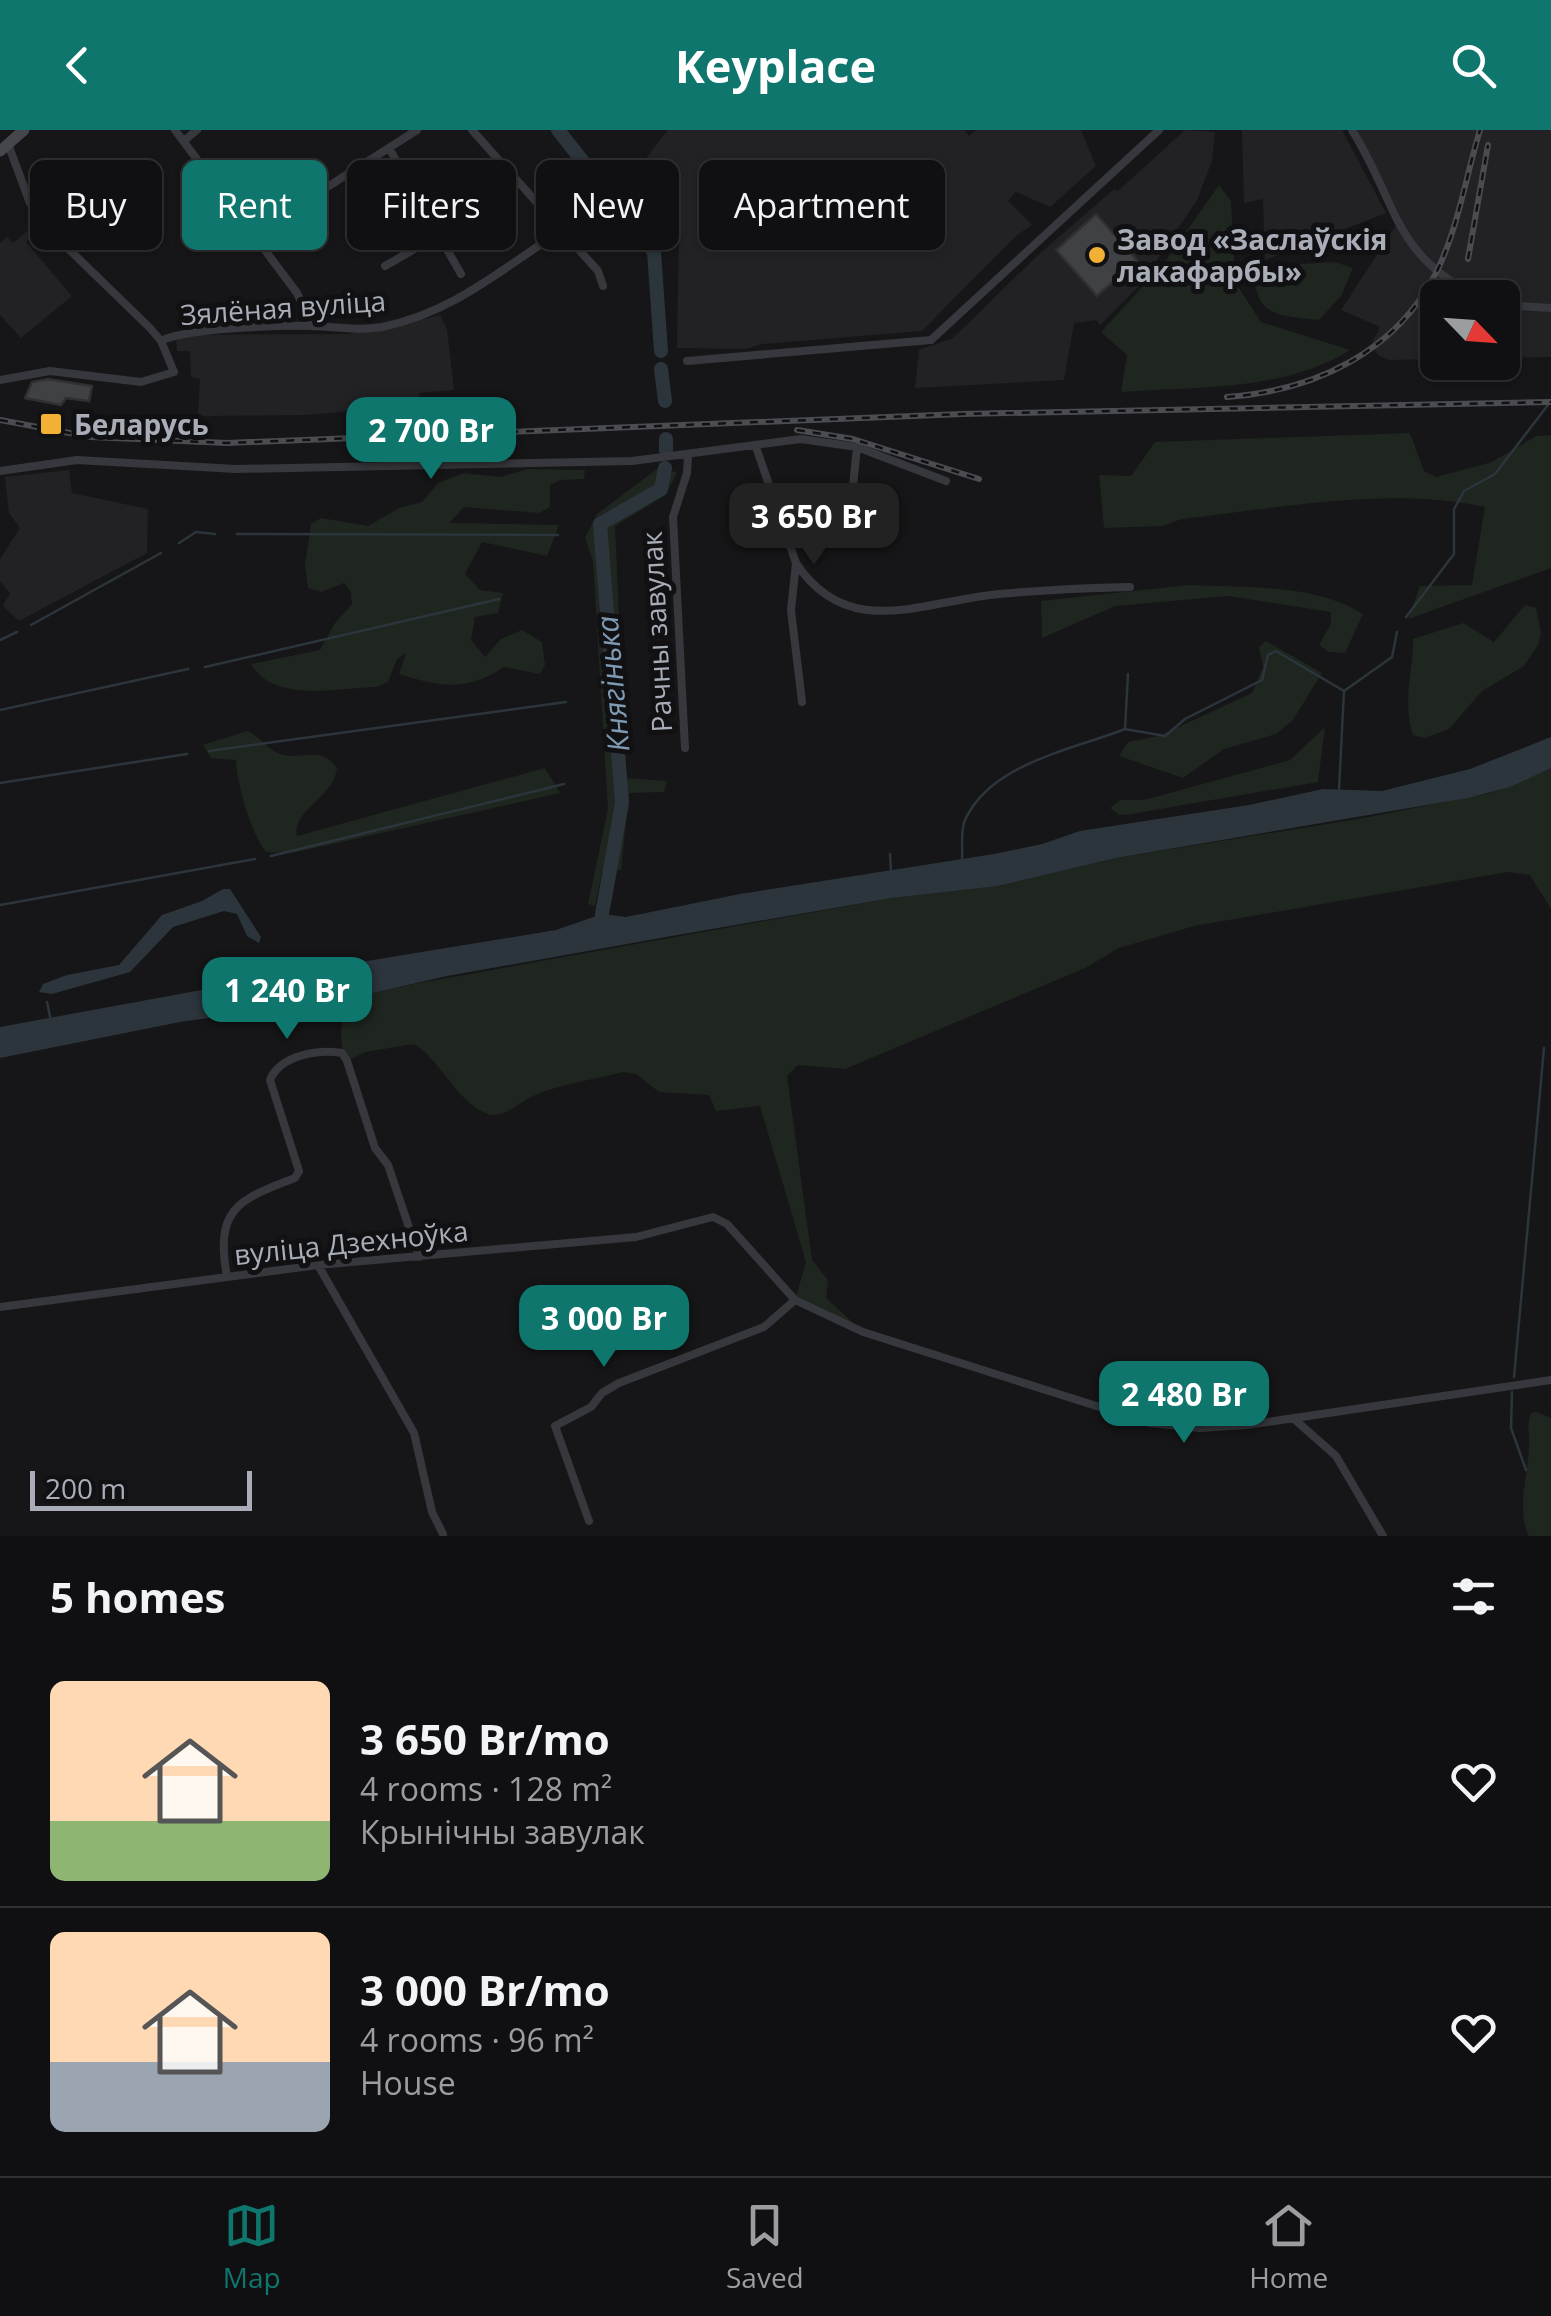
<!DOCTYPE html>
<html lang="en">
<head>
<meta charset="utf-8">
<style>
	body { margin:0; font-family:"Open Sans",sans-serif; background:#1e1e20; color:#f1f3f6; height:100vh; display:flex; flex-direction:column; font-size:38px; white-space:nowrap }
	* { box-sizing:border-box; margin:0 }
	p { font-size:32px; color:#9c9d9f }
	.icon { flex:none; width:55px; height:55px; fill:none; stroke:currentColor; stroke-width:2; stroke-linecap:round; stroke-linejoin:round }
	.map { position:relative; height:1406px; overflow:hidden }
	.sheet { display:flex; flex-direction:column; background:#101012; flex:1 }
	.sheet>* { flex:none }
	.hud { position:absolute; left:30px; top:30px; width:1000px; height:90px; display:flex; gap:20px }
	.needle { width:65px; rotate:115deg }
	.fabs { position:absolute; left:1420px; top:150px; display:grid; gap:20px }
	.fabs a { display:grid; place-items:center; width:100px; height:100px; border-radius:15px; background:#101012; box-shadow:0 2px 8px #0004,0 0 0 2px #303032; font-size:50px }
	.scale { position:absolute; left:30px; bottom:25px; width:222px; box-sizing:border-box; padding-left:10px; border:5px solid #a8adb8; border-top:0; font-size:28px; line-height:35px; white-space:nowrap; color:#a8adb8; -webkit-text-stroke:8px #111113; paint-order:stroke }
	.price { position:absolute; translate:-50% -85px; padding:0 22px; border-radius:20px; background:#0f766e; color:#fff; font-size:32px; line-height:65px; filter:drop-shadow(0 2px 5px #0008) }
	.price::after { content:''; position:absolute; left:50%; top:60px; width:30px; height:22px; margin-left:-15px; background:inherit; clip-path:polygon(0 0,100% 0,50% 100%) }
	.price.current { background:#222; color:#fff }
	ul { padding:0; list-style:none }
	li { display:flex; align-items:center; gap:30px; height:250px; padding:0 50px }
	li+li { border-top:2px solid #303032 }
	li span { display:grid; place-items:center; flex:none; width:280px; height:200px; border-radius:15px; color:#555 }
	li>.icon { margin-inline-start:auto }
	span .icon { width:120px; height:120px; fill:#fffc; stroke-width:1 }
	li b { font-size:42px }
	h2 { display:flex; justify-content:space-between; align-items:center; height:120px; padding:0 50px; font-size:42px }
	.pill { padding:0 35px; border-radius:15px; background:#101012; box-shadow:0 2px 8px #0004,0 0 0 2px #303032; font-size:35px; line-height:90px }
	.pill.current { background:#0f766e; color:#fff }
	header { display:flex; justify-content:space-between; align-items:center; height:130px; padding:0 50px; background:#0f766e; color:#fff; font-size:45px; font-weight:700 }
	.menu { display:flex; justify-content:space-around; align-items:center; height:140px; border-top:2px solid #303032; background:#101012; font-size:28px; color:#9c9d9f }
	.menu a { display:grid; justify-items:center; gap:5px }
	.menu .current { color:#0f766e }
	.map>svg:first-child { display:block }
	.built { fill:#222225 }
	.green { fill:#1e261f }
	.water { fill:#2c353c }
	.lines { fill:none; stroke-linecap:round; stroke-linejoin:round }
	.stream { stroke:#2c353c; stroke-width:2.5 }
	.river { stroke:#2c353c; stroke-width:14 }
	.building { fill:#404145; stroke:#303034; stroke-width:2.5 }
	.minor { stroke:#37383d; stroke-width:8 }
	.secondary { stroke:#45474d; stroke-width:11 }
	.rail-casing { stroke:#4a4c52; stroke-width:6 }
	.rail { stroke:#111113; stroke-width:2.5; stroke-dasharray:8; stroke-linecap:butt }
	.poi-dot { fill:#f2b134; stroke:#111113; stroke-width:4 }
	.labels { text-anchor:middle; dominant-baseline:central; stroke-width:10; stroke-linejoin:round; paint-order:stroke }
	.poi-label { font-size:28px; font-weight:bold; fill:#a8adb8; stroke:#111113; text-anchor:start }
	.street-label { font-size:28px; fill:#a8adb8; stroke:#111113 }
	.water-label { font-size:30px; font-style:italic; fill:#7f9bb3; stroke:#111113 }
</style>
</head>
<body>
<header><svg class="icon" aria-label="back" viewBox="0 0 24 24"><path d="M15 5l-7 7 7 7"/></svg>Keyplace<svg class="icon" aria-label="search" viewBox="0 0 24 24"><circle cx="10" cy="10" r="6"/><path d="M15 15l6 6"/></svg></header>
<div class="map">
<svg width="1551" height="1406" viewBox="0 0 1551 1406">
	<rect width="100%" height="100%" fill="#161618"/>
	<!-- built -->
	<path class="built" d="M668,0h296l5,6 7,-6h105l15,36 -46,41 -34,-15 -8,9 24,24 -16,11 -94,95 -161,13 -14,5 -70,-1 2,-115 -46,-58z
		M1185,0l30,2 -3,29 -15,39 -56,84 -41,41 -4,-5 -22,3 -10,57 -149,8 4,-38 34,-12 84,-82 77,-67 4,2z
		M1242,0h100l44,83 -121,47 -2,-61 -19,4z
		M1357,0h194v227l-48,1 -1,-60h-64l-1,61 -48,1 -11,-5 -7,-10 9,-18 -39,-17 60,-92z
		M33,96l5,6 -12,10 46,54 -51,42 -21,-23v-72l7,-6 6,6z
		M440,185l7,14 7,61 -35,3 1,11 -112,11 -110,1 2,-37 -9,-2 -1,-26h-13l-1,-14 13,-2 156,-1 30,-3z
		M69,340l3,23 76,16 -1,44 -128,68 -16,-15 7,-13 -10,-12v-22l20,-31 -11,-15 -4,-36z"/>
	<!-- green -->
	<path class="green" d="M1219,55l12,16 4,81 26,40 89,28c-67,42 -152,36 -229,42l6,-37 -26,-23 63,-69z
		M1335,132l18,6 -12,28 -22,24c-37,-5 -62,-1 -65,-45l30,-10z
		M1410,303l14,38 12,6 56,-15 44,-26 15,-1v133l-143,51 12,-33 52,-1 13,-78c-97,-21 -205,1 -303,12l-20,7 -58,2 -5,-53 32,1 24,-34z
		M528,339l57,1 -1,9 -24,1 -10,5v22l-11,6 -75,-6 -15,16 110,2 -12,31 -65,-14 -17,32 15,16 23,3 -5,20 -23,4 -4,23 14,17 16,-18 21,-9 20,12 3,23 -5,9 -36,-7c-38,25 -63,20 -105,7l7,-21 -9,6 -9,23 -12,5c-37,1 -103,16 -125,-23l69,-14 15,-27 17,-19 -1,-12 -7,-9 -23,9 -13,-4 -3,-23 6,-41 10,-6 47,8 31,-18 23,-6 16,-19 26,-10 36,4z
		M657,339l20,3 -11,23 -51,31 11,252 41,3 -3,11 -35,1 -8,77 -19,2 -7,34 -7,-2 20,-95 -15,-248 -8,-23 12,-24z
		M1189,455c57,3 124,-2 174,29l-18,39 -16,-1 -10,-7 12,-21v-12l-103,-16 -113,10 -73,32 -1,-37z
		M1525,475l11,3 5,25 -3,12 -14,21 -42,25 -33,38 -24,9 -12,-3c-11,-35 0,-60 0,-96l50,-16 31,19z
		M1266,511l56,32 -29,47 -17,14 -52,15 -41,29 -64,-22 9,-14 31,-6 93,-43 11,-26 -4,-20z
		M1325,597l-7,55 -187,32 -12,1 -9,-7 10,-8h24l146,-40z
		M247,601c13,5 20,18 33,23 22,7 42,-10 57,15 -5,30 -46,42 -40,67l248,-68 15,25 -268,60 -26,-1c-15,-18 -29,-68 -30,-92l-25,-2 -8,-13z
		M1551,638v141l-21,-34 -22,-3 -314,54 -75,22 -34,20 -240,101 -47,-4 -11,11 25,184 16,20 -2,18 37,34 -68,-32 11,-38 -46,-156 -44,5 -7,-16 -50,-3 -23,-18 -13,-2c-30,8 -65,12 -92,25 -13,6 -27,22 -43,17 -33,-13 -46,-53 -74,-70l-49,8 -18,9c-10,-18 -5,-43 0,-62l67,-15 478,-86 106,-12 118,-28 248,-40 126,-25z
		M1537,1282l14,6v118h-22c-13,-25 -1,-63 0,-90 1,-12 -3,-21 2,-33z"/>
	<!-- water -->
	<path class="water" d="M1551,607v31l-41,19 -42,11 -352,60 -118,28 -106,12 -226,39 -219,39 -100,23 -167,23 -180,36v-31l294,-54 262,-43 46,-16 24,3 114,-23 254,-40 48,-10 38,-13 169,-26 74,-16 59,2 88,-22z
		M223,759h7l31,48 -2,6 -12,-7 -10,-22 -13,-3 -51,16 -43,45 -78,22 -13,-2 4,-8 24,-9 52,-10 43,-50 40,-14z"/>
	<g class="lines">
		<!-- stream -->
		<path class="stream" d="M237,404l321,1
			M179,413l17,-11 19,2
			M1406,487l48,-63v-45l10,-18 31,-17 56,-73
			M31,495l130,-72
			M0,510l17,-8
			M205,537l294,-68
			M0,580l188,-41
			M1125,599l40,7 20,-17 77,-39 6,-25 8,-4 68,40
			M209,621l357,-49
			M0,653l187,-29
			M1339,660l5,-99 48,-34 5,-25
			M890,724l1,18
			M271,726l293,-72
			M962,729c1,-12 -2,-28 3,-39 26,-57 107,-70 160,-91l3,-55
			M0,775l255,-46
			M47,872l4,19
			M1514,1247l30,-329
			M1512,1262l-1,36 15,42"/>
		<!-- river -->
		<path class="river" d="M558,0l96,122 7,99
			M661,239l4,32
			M666,309v11
			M603,803l-1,-19 20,-111 -22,-279 61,-35 4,-21"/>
	</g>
	<!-- building -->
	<path class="building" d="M380,52l24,42 -12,7 -25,-42z
		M1096,84l41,46 -40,36 -41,-46z
		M48,249l44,7 -3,15 -23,-3 -5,7 -36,-7 7,-16z"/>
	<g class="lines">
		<!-- minor -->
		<path class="minor" d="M175,0l122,163 16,33
			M472,0l126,141 5,15
			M1352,0c46,73 41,129 131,168
			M185,10l12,-10
			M389,18l72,126
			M253,104l164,-104
			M448,120l17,-11
			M385,136l54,-31
			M1502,175l49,3
			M161,211c23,-13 122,-16 152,-15 24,1 44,5 69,1 73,-15 120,-59 181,-97
			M687,231l244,-21 228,-210
			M0,250l50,-9 91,11 33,-10 -13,-31 -11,-13 -102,-99 -18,-26 -22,-59
			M756,317l40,116 -5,47 11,92
			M857,317l89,34
			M0,341l77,-11 159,9 396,-8 169,-22 56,8 -4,39
			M796,433c52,79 127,38 203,31 44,-4 87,-6 131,-7
			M685,618l-12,-231 14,-44 1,-17
			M318,1135l96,168 18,79 11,22
			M227,1147c-12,-67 9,-77 68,-99l4,-7 -29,-91c10,-25 49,-31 72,-27l5,8 28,87 13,17 31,92
			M0,1177l318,-42 318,-28 77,-20 14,7 68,76 68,32 287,91 49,5 48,-3 304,-45
			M1293,1288l43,38 47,80
			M589,1391l-34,-95 36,-19 11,-14 17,-10 145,-56 31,-27"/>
		<!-- secondary -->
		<path class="secondary" d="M0,21l24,-21"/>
		<!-- rail casing -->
		<g class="rail-casing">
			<path id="rail" d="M1468,129l20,-114
				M1227,267c87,-6 170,-45 210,-126 21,-43 29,-95 43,-141
				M0,290l91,17 136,6 735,-29 589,-12
				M797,300l56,9 126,40"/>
		</g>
		<!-- rail -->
		<use href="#rail" class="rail"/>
	</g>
	<!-- markers -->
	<g class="poi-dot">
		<circle cx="1097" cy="125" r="10"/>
		<rect x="39" y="282" width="24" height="24" rx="5"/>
	</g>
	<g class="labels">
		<!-- poi labels -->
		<g class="poi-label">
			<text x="1117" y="109">Завод «Заслаўскія<tspan x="1117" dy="32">лакафарбы»</tspan></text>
			<text x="74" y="294">Беларусь</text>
		</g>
		<!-- street labels -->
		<g class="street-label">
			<text transform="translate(283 177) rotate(-4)">Зялёная вуліца</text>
			<text transform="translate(656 502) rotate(-93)">Рачны завулак</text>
			<text transform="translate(351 1112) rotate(-6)">вуліца Дзехноўка</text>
		</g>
		<!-- water labels -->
		<g class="water-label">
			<text transform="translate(612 554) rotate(-95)">Княгінька</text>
		</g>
	</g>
</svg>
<div class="fabs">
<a><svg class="needle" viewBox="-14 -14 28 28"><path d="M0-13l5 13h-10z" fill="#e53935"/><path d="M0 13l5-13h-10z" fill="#9c9d9f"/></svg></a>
</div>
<div class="scale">200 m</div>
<b class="price" style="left:431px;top:352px">2 700 Br</b>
<b class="price current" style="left:814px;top:438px">3 650 Br</b>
<b class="price" style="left:287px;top:912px">1 240 Br</b>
<b class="price" style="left:604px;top:1240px">3 000 Br</b>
<b class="price" style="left:1184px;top:1316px">2 480 Br</b>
<div class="hud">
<a class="pill">Buy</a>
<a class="pill current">Rent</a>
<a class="pill">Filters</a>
<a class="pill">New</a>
<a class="pill">Apartment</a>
</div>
</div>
<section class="sheet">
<h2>5 homes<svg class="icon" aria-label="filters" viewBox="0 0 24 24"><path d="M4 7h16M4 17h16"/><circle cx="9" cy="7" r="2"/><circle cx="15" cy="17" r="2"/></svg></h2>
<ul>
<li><span style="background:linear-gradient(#ffd9b3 70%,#8fb573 0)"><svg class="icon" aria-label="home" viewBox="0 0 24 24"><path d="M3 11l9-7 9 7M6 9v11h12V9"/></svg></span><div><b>3 650 Br/mo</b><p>4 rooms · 128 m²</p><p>Крынічны завулак</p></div><svg class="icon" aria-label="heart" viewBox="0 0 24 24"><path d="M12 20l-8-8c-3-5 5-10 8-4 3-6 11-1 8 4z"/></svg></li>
<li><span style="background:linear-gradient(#ffd9b3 65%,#9aa5b1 0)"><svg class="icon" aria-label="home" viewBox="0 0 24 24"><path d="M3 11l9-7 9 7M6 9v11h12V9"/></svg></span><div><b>3 000 Br/mo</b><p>4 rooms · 96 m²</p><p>House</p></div><svg class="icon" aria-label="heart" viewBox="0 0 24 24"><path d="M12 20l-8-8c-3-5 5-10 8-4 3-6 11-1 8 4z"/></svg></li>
</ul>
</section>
<nav class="menu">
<a class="current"><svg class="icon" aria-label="map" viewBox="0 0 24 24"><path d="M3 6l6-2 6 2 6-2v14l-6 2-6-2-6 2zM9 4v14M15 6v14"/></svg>Map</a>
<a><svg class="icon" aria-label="saved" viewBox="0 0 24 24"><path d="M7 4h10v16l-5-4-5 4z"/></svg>Saved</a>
<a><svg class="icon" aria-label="home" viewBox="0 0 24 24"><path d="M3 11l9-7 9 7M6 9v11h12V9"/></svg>Home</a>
</nav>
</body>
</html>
